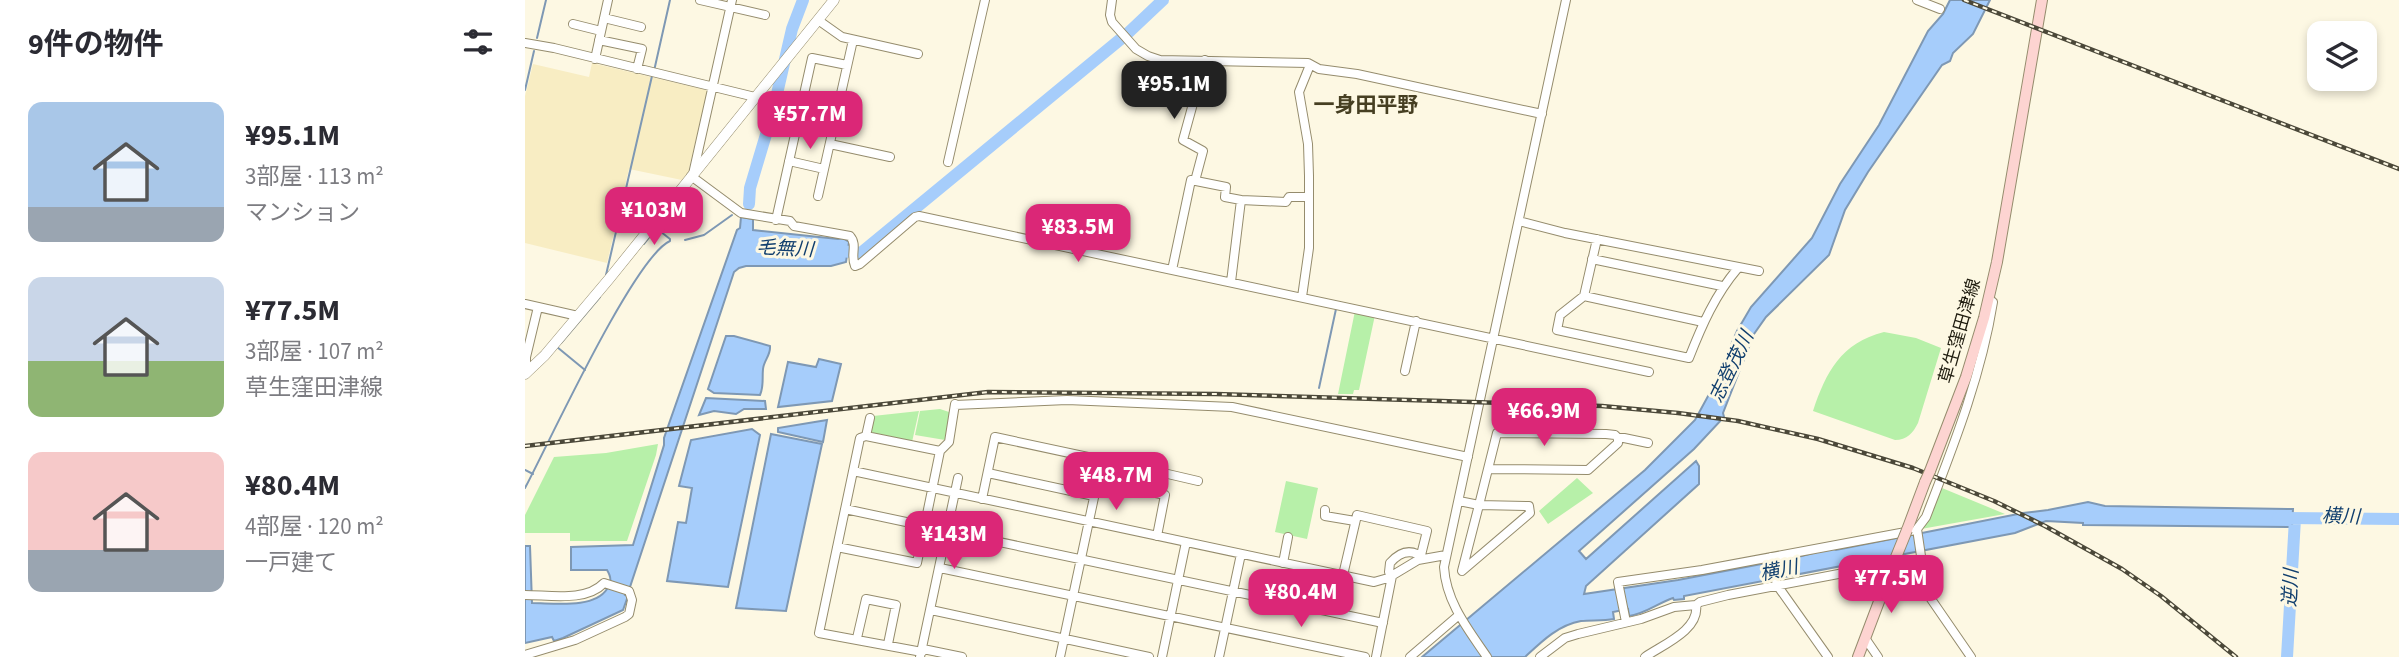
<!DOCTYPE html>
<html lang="ja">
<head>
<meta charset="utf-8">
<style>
	body { margin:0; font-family:"Source Sans 3","Noto Sans JP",sans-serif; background:#f7f7f7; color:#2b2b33; height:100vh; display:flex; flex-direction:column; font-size:26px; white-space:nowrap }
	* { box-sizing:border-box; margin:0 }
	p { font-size:23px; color:#7c7c81 }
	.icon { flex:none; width:38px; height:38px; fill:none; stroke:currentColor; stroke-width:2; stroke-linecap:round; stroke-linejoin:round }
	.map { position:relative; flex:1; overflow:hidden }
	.sheet { display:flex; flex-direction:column; background:#fff; width:525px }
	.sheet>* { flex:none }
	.buttons { position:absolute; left:1782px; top:21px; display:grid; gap:14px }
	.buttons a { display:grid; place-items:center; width:70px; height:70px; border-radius:14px; background:#fff; box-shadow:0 4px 10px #0003; font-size:35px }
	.price { position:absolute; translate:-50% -60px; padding:0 16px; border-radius:14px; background:#db2777; color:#fff; font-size:23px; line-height:46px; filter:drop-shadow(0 2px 4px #0008) }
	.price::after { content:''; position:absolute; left:50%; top:42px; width:21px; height:16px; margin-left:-10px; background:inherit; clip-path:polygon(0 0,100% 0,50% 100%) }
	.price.current { background:#222; color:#fff }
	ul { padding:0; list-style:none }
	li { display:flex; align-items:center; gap:21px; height:175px; padding:0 28px }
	li span { display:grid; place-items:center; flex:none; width:196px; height:140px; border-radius:14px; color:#555 }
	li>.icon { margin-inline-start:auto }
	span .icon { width:84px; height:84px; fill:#fffc; stroke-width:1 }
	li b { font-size:30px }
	h2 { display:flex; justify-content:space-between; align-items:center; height:84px; padding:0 28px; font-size:30px }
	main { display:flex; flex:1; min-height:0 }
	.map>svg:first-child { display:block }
	.built { fill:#f8edc3 }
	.green { fill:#b7f0a9 }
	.water { fill:#a6cdfb; stroke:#7e98b4; stroke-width:2 }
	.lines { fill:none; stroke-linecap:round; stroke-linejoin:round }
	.stream { stroke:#7e98b4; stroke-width:2 }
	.river { stroke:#a6cdfb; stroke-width:12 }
	.minor-casing { stroke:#958c6d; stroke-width:10 }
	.tertiary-casing { stroke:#958c6d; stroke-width:11 }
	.secondary-casing { stroke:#958c6d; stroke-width:12 }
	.minor { stroke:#fff; stroke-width:8 }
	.tertiary { stroke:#fff; stroke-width:10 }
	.secondary { stroke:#fdd4d1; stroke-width:10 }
	.rail-casing { stroke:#4b4839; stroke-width:4.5 }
	.rail { stroke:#fdf8e3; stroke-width:2; stroke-dasharray:5; stroke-linecap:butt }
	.secondary-bridge-casing { stroke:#958c6d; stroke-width:12; stroke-linecap:butt }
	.secondary-bridge { stroke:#fdd4d1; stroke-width:10 }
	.labels { text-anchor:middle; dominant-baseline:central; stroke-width:6; stroke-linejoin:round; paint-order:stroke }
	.street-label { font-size:18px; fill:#201d10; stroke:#fdf8e3 }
	.water-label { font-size:19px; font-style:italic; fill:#113f6e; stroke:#fdf8e3 }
	.quarter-label { font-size:21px; font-weight:bold; fill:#463f22; stroke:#fdf8e3 }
</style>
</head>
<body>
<main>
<section class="sheet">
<h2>9件の物件<svg class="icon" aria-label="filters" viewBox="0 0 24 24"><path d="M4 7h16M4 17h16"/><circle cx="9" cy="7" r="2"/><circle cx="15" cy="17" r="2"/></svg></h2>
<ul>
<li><span style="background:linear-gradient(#a9c7e8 75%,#9aa5b1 0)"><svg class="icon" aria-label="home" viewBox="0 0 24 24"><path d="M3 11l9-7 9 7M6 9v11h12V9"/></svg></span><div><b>¥95.1M</b><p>3部屋 · 113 m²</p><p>マンション</p></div></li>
<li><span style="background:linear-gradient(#c9d6e8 60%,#8fb573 0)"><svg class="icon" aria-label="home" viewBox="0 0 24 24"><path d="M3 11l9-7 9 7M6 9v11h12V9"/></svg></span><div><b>¥77.5M</b><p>3部屋 · 107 m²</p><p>草生窪田津線</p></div></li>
<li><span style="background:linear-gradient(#f6c9c9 70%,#9aa5b1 0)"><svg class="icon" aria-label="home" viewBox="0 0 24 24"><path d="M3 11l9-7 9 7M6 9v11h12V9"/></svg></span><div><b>¥80.4M</b><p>4部屋 · 120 m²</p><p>一戸建て</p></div></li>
</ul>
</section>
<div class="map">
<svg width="1874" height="657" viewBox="0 0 1874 657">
	<rect width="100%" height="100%" fill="#fdf8e3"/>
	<!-- built -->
	<path class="built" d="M67,63l114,27 1,2 -19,81 -6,7 -53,-11 -22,94 -82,-20v-147l8,-32 56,13z"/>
	<!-- green -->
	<path class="green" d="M830,311l20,4 -16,75h-5l-1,4h-15z
		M1359,332l32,6 25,10 -23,75c-5,10 -11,17 -23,17l-82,-29c13,-39 28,-68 71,-79z
		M415,409l12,4 -7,27 -30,-5 5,-24z
		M394,411l-7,31 -43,-9 4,-17z
		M133,444l-2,11 -29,86h-57v-8h-45v-18l29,-58 52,-4z
		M1052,478l16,15 -45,31 -9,-13z
		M761,481l32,7 -11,51 -32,-7z
		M1417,488l63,26 -84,15z"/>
	<!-- water -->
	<path class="water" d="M1425,0h40l-17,34 -20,19 -3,8 -8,4 -74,107 -23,38 -16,45 -63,62 -12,17 -31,79 1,4 -30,32 -115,102 7,8 110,-98 3,5v18l-113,102 -2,8 94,-14 120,-23 34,-9 4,2 187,-37 25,-3 40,-8 17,4 188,3 -1,18 -209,-2v-2l-37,-2 -31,12 -331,63v3l-10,1 -1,-2c-15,5 -28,16 -44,18l-1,-7 -15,3 1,7c-11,2 -22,1 -33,2 -23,4 -40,21 -56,36h-103l223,-187 50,-50 18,-33 24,-56 14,-24 61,-69 28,-54 39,-59 49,-94 15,-17z
		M216,217l12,2v11l85,9 5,-1 6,4 -3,20 -15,4h-85l-7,2 -5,4 -104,315h-2l-3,8 3,1 -5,14 -60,28 -9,3 -2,-4 -27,6v-97h5l2,57c22,0 62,6 75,-14 4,-6 5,-11 0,-19h-36v-23l62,-2 31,-100v-7l73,-208 3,-2z
		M201,336h8l36,10c1,9 -6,14 -7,23 -1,10 1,17 -3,26l-46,-2 -6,-4z
		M294,359l22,5 -9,37 -54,6 10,-45 28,5z
		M181,398l59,3 1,8h-22l-8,5 -22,-3 -15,4z
		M302,420l-4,22 -45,-10v-4z
		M227,429l8,6 -32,152 -61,-6 11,-59 8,1 6,-35 -13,-2 12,-46z
		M246,434l51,10 -36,167 -50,-3z"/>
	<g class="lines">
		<!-- stream -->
		<path class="stream" d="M12,38l9,-38
			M129,71l16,-71
			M0,90l9,-39
			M160,240l19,-5 28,-20
			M119,244l18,-23
			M81,275l46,-199
			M36,343l39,-46
			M32,347l28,23
			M794,388l17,-79
			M0,470l8,4
			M0,488c23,-43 109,-231 145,-247v-2l-14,-11"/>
		<!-- river -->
		<path class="river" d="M224,204l1,-16 23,-77 19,-82 11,-29
			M316,251l20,2 267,-220 35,-33
			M1753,518l121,1
			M1762,657l8,-138"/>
		<!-- minor casing -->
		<g class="minor-casing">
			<path id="minor" d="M175,0l65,15
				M587,0l-2,15 2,7 24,27 12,7 12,4 148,3 11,6 38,5 185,40
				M1392,0l23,9
				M79,18l37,9
				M293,20l24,17 76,17
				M48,24l28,7
				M74,40l43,9 -5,20
				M0,43l29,5 201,49
				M70,59l13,-59
				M305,144l60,13
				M264,161l35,8
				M423,162l37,-162
				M168,174l39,-174
				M166,176l50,37 49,8 4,5 56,10c8,9 0,19 5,30l5,-2 55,-47 4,-1 730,156
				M670,181l8,-30 -20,-11 22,-80
				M293,196l35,-156
				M716,200l45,2 3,-5h19
				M251,220l36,-162 35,7
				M994,221l46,12 194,38
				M1072,239l-13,57 119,26
				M1067,259l130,27
				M647,270l19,-90 35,7 -1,10 16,3 -10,82
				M1059,296l-24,19 -3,15 132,28c13,-33 26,-63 49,-90
				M777,297l7,-49v-72l-1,-32 -9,-52 11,-27
				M0,304l53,12
				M880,371l11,-50
				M1,373v-16l12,-50
				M430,405l112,-5 165,7 236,50
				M341,436l4,-18
				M1093,438h6l24,5
				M328,471l521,111 14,-4 30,-18 28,-5
				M463,473l106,23
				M457,499l13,-62 107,23 -42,197
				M934,501l20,4 18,-72 109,1 9,1 3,3v5l-30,27 -99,-1
				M954,505l50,1 1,7 -68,58z
				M320,509l80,17
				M800,510v6l30,5
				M422,531l436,92
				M632,536l8,-41 -27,-6 4,-21 56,13
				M312,547l80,16 23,-112 9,-9 6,-38
				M1246,557l6,28 51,72
				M758,563l5,-26
				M415,568l425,89
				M818,575l14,-60 70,16 -7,28
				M0,595c25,0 61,7 79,-12l25,8 3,9 -3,14 -4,3 -50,23 -50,15
				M1171,605l4,-3 28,-7 126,-24 24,-6 11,-5h30
				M406,610l218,47
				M1101,622l-8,-40 84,-12 209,-39
				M332,638l9,-39 30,6 -8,39
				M1340,638l13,19
				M398,649l39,8
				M397,652l-103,-19 41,-195 6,-2 74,15
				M395,657l38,-179
				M637,657l24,-115
				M694,657l22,-103
				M851,657l16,-81 -3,-4 1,-9c7,-8 16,-14 27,-9l3,5
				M885,657l49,-42
				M962,657c-19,-28 -41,-55 -43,-90l122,-567
				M1015,657l25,-19 13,-4 63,-15 33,-12 22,-2c4,25 -34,40 -51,52
				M1446,657l-51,-74 -3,-9 4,-18 -4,-27 9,-12c27,-70 55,-140 67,-215l-3,-2"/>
		</g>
		<!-- tertiary casing -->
		<g class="tertiary-casing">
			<path id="tertiary" d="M0,374l20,-19 64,-76 225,-279"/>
		</g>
		<!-- secondary casing -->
		<g class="secondary-casing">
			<path id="secondary" d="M1405,471l36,-94 18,-59 13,-56 45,-262
				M1382,530l18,-48
				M1333,657l36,-95"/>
		</g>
		<!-- minor -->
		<use href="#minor" class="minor"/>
		<!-- tertiary -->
		<use href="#tertiary" class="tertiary"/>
		<!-- secondary -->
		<use href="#secondary" class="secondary"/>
		<!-- rail casing -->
		<g class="rail-casing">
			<path id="rail" d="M1439,0l435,169
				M0,446l463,-54 228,2 225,7 161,5 76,7 60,8 80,18 95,29 81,33 51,25 77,43 39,27 75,61"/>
		</g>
		<!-- rail -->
		<use href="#rail" class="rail"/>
		<!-- secondary-bridge casing -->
		<g class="secondary-bridge-casing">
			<path id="secondary-bridge" d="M1400,482l5,-11
				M1369,562l13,-32"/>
		</g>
		<!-- secondary-bridge -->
		<use href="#secondary-bridge" class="secondary-bridge"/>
	</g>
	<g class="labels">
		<!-- street labels -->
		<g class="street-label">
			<text transform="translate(1435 331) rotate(-74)">草生窪田津線</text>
		</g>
		<!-- water labels -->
		<g class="water-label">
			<text transform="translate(260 249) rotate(3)">毛無川</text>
			<text transform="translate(1207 367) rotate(-64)">志登茂川</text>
			<text transform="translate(1816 517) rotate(2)">横川</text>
			<text transform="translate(1254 571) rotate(-12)">横川</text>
			<text transform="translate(1766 588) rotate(-87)">逆川</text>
		</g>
		<!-- quarter labels -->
		<g class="quarter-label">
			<text x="841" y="105">一身田平野</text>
		</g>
	</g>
</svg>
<div class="buttons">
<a><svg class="icon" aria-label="layers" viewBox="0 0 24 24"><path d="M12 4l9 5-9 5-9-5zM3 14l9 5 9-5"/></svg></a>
</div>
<b class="price current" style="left:649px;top:121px">¥95.1M</b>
<b class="price" style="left:285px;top:151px">¥57.7M</b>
<b class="price" style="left:129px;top:247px">¥103M</b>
<b class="price" style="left:553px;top:264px">¥83.5M</b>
<b class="price" style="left:1019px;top:448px">¥66.9M</b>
<b class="price" style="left:591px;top:512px">¥48.7M</b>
<b class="price" style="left:429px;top:571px">¥143M</b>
<b class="price" style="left:1366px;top:615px">¥77.5M</b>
<b class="price" style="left:776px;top:629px">¥80.4M</b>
</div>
</main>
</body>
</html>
